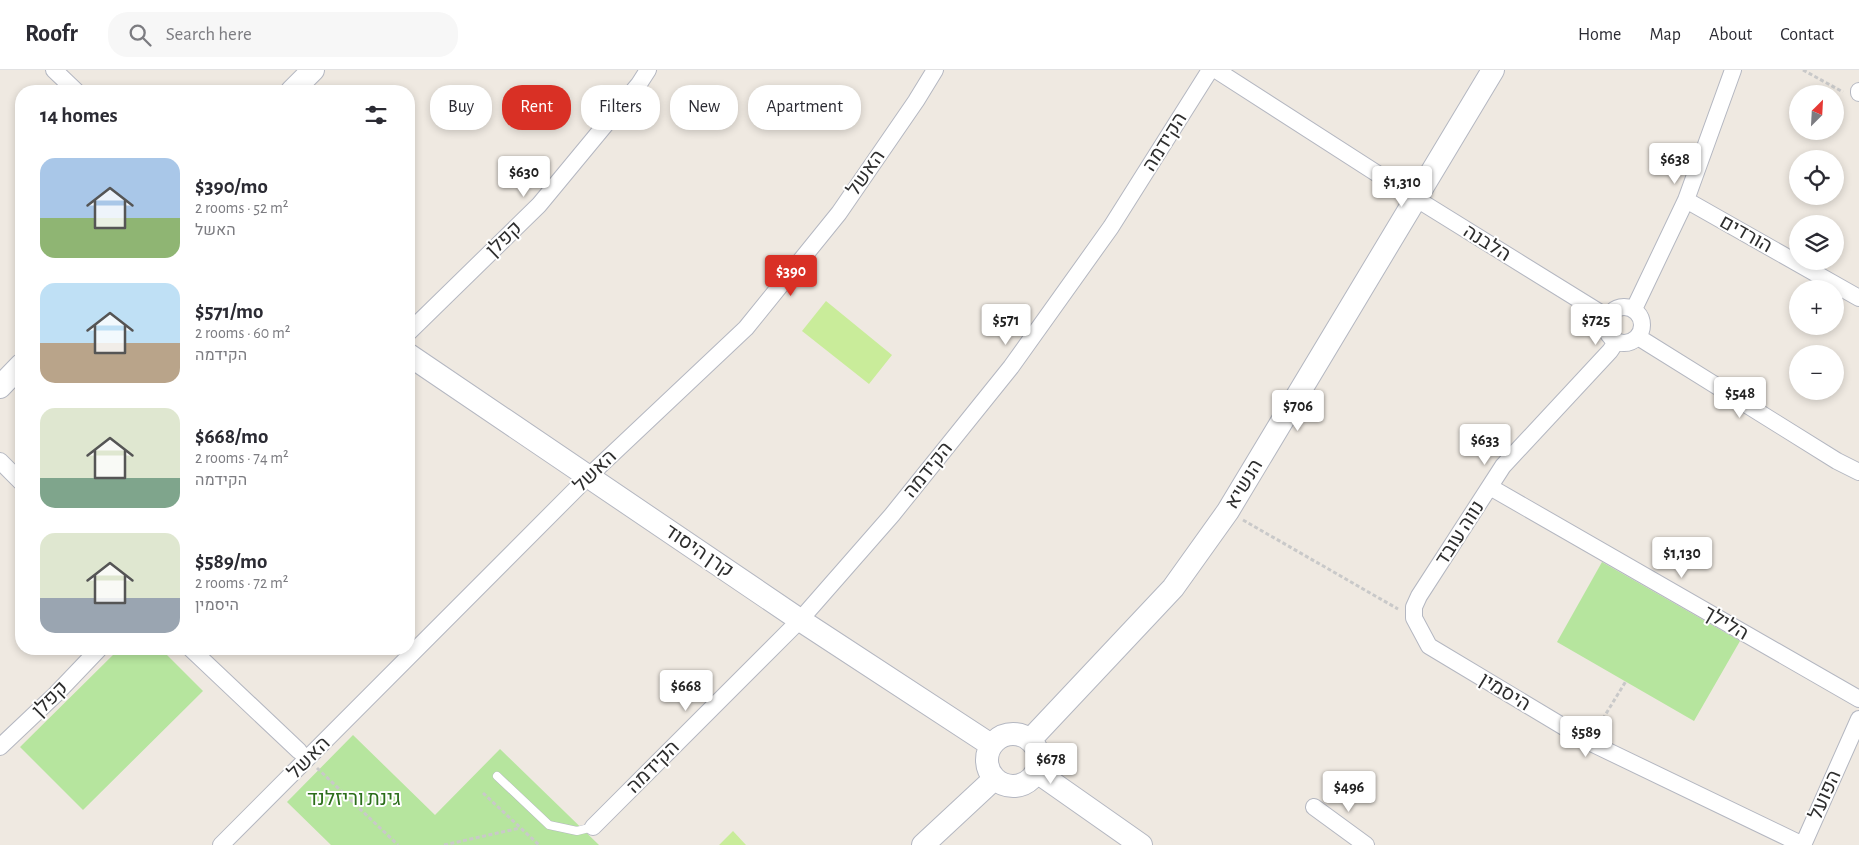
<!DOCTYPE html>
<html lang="en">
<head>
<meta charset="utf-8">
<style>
	body { margin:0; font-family:"Alegreya Sans",Heebo,sans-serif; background:#f7f7f7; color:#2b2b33; height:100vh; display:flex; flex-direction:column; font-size:19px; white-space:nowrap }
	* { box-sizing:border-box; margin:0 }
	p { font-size:16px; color:#7c7c81 }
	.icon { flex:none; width:28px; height:28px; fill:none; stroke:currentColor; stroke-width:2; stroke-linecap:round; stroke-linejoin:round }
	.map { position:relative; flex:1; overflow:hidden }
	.panel { position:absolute; left:15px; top:15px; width:400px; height:570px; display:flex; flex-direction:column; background:#fff; border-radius:20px; box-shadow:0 2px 8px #0003 }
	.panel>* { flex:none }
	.guide { position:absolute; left:430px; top:15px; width:475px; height:45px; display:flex; gap:10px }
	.needle { width:32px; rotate:24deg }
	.fabs { position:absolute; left:1789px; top:15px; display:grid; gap:10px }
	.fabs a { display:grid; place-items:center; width:55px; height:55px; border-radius:50%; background:#fff; box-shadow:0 2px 8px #0003; font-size:25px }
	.price { position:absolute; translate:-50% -42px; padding:0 11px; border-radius:5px; background:#fff; color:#222; font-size:16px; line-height:32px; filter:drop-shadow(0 1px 2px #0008) }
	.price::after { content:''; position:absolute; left:50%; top:30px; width:15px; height:11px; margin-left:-8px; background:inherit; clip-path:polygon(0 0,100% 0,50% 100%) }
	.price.active { background:#d93025; color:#fff }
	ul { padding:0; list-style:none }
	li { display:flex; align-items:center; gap:15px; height:125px; padding:0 25px }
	li span { display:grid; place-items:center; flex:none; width:140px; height:100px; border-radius:15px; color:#555 }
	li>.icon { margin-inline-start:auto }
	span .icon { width:60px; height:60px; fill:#fffc; stroke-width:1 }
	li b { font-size:21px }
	h2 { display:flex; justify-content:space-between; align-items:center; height:60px; padding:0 25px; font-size:21px }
	.tag { padding:0 18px; border-radius:20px; background:#fff; box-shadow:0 2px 8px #0003; font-size:18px; line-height:45px }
	.tag.active { background:#d93025; color:#fff }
	header { display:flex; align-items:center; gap:30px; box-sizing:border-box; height:70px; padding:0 25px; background:#fff; border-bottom:1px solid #e1e1e2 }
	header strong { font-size:24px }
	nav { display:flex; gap:28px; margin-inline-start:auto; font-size:18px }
	.search { width:350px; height:45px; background:#f7f7f7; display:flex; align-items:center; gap:12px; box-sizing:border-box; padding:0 18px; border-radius:20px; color:#7c7c81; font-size:19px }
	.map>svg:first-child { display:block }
	.green { fill:#b6e59e }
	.pitch { fill:#c9ec9a }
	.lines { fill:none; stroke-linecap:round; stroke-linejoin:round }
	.lane-casing { stroke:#b4b7c1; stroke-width:9 }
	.street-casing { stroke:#b4b7c1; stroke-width:18 }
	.secondary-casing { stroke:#b4b7c1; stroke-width:24 }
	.path { stroke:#c9c9c9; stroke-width:3; stroke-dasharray:4 2.5; stroke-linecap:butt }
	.lane { stroke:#fff; stroke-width:8 }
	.street { stroke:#fff; stroke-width:16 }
	.secondary { stroke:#fff; stroke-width:22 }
	.labels { text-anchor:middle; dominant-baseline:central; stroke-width:4; stroke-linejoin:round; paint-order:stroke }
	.street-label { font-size:20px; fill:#2e2e2e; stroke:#fff }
	.park-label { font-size:20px; fill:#2c6e1b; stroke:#fff }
</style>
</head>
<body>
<header>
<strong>Roofr</strong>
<div class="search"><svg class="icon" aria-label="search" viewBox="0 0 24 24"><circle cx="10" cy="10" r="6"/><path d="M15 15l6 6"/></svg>Search here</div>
<nav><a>Home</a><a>Map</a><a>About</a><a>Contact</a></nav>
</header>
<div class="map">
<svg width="1859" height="775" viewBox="0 0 1859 775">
	<rect width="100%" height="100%" fill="#efe9e1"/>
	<!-- green -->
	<path class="green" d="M1602,492l138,79 -46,80 -137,-79z
		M119,579h42l42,42 -120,119 -63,-63z
		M353,665l82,80 65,-66 99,96h-268l-44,-43z"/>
	<!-- pitch -->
	<path class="pitch" d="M826,231l66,54 -23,29 -67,-53z
		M733,761l13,14h-27z"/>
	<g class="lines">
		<!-- lane casing -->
		<g class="lane-casing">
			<path id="lane" d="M497,706l52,49 28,6 16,-4"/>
		</g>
		<!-- street casing -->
		<g class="street-casing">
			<path id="street" d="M54,0l22,21
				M1216,0l199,128 192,119
				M1859,21v2
				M1686,130l173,98
				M1606 255a18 18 0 1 1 36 0a18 18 0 1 1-36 0Z
				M1634,239l52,-109 47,-130
				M409,262l130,-127 100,-121 9,-14
				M1638,267l199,124 22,11
				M1616,272l-6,9 -107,115 -84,130 -5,11v11l15,28 160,96 214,103
				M0,391l21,21
				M1490,417l369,212
				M191,579l108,102
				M0,677l56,-53 43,-45
				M1314,737l52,38
				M593,757l207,-207 92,-105 119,-148 100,-140 99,-157
				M221,775l368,-369 157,-148 93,-115 77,-112 19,-31
				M1803,775l56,-126"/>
		</g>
		<!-- secondary casing -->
		<g class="secondary-casing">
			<path id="secondary" d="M292,21l21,-21
				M409,285l391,265 191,125
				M0,317l21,-22
				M987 690a26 26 0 1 1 52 0a26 26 0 1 1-52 0Z
				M1030,670l143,-152 55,-77 265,-441
				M1037,702l104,73
				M923,775l71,-66"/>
		</g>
		<!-- path -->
		<path class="path" d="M1803,0l40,22
			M1243,450l155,89
			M1596,660l30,-49
			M317,698l81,77
			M483,723l56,52
			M444,775l76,-17"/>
		<!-- lane -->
		<use href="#lane" class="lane"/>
		<!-- street -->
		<use href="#street" class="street"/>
		<!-- secondary -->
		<use href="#secondary" class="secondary"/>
	</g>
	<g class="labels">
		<!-- street labels -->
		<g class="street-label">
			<text transform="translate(1165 72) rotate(-58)">הקידמה</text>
			<text transform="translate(866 103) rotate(-55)">האשל</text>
			<text transform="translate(1746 164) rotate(29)">הורדים</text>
			<text transform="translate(504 169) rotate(-44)">קפלן</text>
			<text transform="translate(1487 173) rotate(32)">הלבנה</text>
			<text transform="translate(928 400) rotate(-51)">הקידמה</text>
			<text transform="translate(595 401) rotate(-44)">האשל</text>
			<text transform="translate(1244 414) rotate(-59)">הנשיא</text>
			<text transform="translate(1460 463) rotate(-57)">נווה עובד</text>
			<text transform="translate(699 481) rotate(34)">קרן היסוד</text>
			<text transform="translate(1726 553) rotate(30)">הלילך</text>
			<text transform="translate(1505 622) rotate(31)">היסמין</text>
			<text transform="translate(50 629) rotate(-45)">קפלן</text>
			<text transform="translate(309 688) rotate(-45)">האשל</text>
			<text transform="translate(653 697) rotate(-45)">הקידמה</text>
			<text transform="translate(1825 725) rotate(-66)">הפועל</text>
		</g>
		<!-- park labels -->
		<g class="park-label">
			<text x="354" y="729">גינת וריזלנד</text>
		</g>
	</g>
</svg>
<div class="fabs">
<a><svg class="needle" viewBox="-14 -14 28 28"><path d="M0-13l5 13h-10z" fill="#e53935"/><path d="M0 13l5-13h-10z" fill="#7c7c81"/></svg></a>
<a><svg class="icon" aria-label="locate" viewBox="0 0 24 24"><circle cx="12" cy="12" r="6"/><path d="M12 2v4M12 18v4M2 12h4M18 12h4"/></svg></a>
<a><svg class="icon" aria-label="layers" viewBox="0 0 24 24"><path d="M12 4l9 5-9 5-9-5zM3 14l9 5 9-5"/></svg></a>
<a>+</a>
<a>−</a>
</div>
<b class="price" style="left:1675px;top:115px">$638</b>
<b class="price" style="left:524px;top:128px">$630</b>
<b class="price" style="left:1402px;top:138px">$1,310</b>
<b class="price active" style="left:791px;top:227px">$390</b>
<b class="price" style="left:1006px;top:276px">$571</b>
<b class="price" style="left:1596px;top:276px">$725</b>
<b class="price" style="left:1740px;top:349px">$548</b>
<b class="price" style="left:1298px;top:362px">$706</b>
<b class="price" style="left:1485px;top:396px">$633</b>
<b class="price" style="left:1682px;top:509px">$1,130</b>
<b class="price" style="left:686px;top:642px">$668</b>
<b class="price" style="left:1586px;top:688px">$589</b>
<b class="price" style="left:1051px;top:715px">$678</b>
<b class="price" style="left:1349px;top:743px">$496</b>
<div class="guide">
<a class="tag">Buy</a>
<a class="tag active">Rent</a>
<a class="tag">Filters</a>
<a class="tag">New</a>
<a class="tag">Apartment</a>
</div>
<section class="panel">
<h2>14 homes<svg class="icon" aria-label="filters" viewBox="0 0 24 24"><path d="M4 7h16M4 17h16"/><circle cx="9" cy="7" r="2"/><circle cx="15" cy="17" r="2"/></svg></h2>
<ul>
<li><span style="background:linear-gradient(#a9c7e8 60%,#8fb573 0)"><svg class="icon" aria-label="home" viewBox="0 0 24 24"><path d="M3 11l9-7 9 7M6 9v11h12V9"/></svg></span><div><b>$390/mo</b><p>2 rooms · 52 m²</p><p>האשל</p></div></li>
<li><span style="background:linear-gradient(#bfe0f5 60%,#b9a48a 0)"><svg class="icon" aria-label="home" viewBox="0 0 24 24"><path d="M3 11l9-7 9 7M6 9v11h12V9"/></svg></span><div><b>$571/mo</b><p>2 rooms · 60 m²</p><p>הקידמה</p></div></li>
<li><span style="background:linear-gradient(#dfe7d0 70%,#7fa58c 0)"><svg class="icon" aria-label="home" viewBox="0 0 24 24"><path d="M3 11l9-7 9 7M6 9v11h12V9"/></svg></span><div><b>$668/mo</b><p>2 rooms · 74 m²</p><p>הקידמה</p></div></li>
<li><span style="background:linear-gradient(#dfe7d0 65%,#9aa5b1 0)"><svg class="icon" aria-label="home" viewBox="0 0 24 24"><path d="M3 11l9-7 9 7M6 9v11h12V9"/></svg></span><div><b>$589/mo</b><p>2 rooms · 72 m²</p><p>היסמין</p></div></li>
</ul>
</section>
</div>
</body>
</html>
